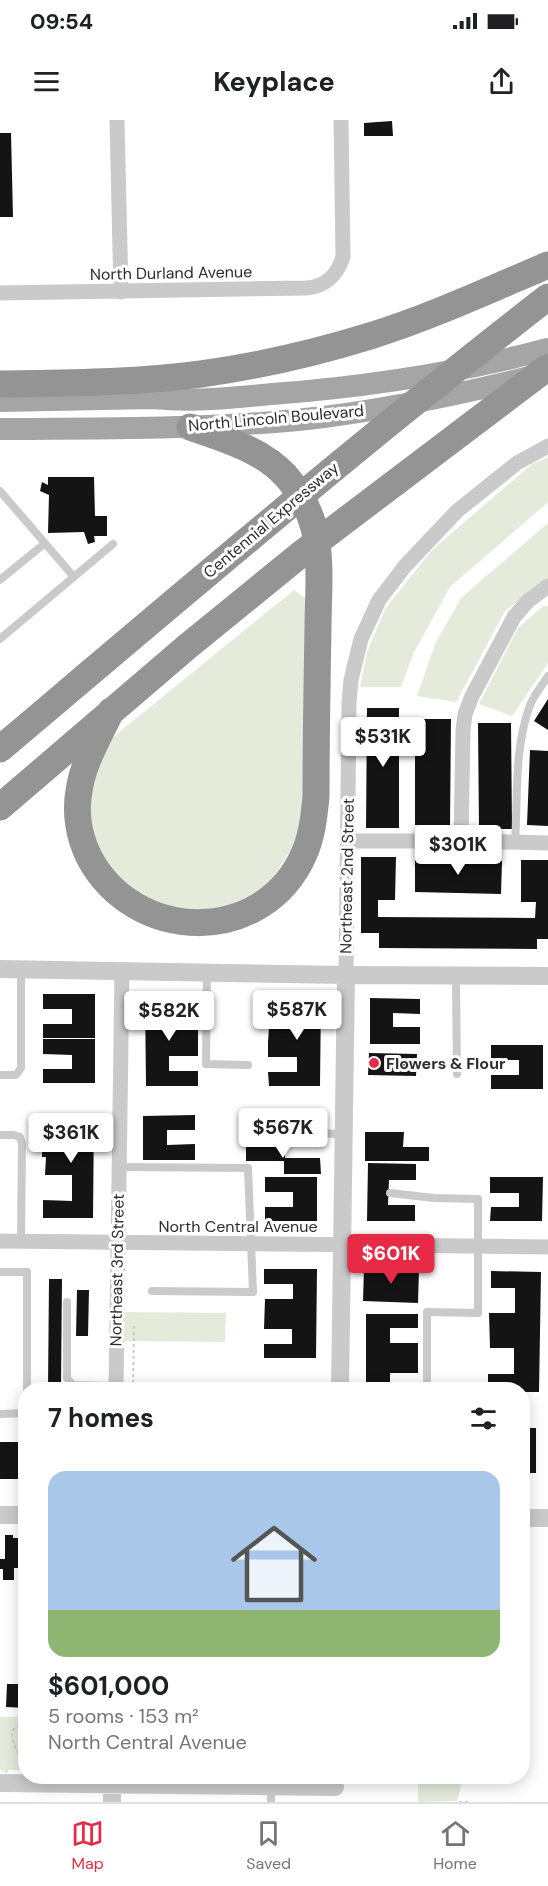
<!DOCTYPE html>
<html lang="en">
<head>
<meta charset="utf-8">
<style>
	body { margin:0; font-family:"DM Sans",sans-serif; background:#f6f6f6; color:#202124; height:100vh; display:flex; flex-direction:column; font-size:22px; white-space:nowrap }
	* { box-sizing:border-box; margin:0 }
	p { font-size:20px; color:#757577 }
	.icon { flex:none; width:33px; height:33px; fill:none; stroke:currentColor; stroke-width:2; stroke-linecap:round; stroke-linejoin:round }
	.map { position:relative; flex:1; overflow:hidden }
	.side { position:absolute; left:18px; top:1262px; width:512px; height:402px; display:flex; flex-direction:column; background:#fff; border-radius:24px; box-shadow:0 3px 15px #0003 }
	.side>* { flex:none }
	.price { position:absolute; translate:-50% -51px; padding:0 14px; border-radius:6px; background:#fff; color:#222; font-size:20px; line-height:39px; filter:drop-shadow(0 2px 3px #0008) }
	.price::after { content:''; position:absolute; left:50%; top:36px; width:18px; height:14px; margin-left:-9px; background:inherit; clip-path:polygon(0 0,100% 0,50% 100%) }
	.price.active { background:#e72b46; color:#fff }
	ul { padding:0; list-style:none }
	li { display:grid; align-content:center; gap:12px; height:318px; padding:0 30px }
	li+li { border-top:2px solid #e0e0e0 }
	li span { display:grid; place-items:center; height:186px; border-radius:18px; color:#555 }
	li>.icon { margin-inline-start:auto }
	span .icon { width:108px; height:108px; fill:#fffc; stroke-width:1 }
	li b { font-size:26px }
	h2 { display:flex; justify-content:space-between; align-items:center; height:72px; padding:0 30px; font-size:26px }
	.status { display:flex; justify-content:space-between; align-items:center; height:42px; padding:0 30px; background:#fff; direction:ltr }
	.status svg { height:16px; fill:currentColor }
	header { display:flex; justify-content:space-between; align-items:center; height:78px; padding:0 30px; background:#fff; font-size:27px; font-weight:700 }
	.tabs { display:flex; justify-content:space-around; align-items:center; height:84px; border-top:2px solid #e0e0e0; background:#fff; font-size:16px; color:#757577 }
	.tabs a { display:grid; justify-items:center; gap:3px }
	.tabs .active { color:#e72b46 }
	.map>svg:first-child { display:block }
	.green { fill:#e4ebda }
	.building { fill:#141414 }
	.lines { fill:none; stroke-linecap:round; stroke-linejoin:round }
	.path { stroke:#cacaca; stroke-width:2; stroke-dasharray:3 3; stroke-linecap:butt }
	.service { stroke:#cacaca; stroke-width:8 }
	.minor { stroke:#cacaca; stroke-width:15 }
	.tertiary { stroke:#cacaca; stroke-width:18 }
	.primary { stroke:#a5a5a5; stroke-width:22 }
	.motorway { stroke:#949494; stroke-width:27 }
	.poi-dot { fill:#e72b46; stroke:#fff; stroke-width:2 }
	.labels { text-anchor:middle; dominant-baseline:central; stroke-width:6; stroke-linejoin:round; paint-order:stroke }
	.street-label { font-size:16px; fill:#2d2d2d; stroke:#fff }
	.poi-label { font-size:16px; font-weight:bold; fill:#2d2d2d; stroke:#fff; text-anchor:start }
</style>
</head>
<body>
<div class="status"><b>09:54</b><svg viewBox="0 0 49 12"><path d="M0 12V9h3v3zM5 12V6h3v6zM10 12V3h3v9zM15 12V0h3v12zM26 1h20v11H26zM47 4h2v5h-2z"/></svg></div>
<header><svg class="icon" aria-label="menu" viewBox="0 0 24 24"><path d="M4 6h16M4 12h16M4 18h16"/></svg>Keyplace<svg class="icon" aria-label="share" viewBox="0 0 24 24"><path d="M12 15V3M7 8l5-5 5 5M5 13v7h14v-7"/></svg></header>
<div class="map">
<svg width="548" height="1682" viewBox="0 0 548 1682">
	<rect width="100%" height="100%" fill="#fff"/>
	<!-- green -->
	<path class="green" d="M548,337v45l-98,85 -36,65 -13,35h-41l7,-35 18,-43 47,-59 100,-86z
		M548,403v56l-43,32 -49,91 -39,-6 19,-54 25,-44z
		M294,470l16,12 -4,224 -44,69 -59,22 -73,-23 -37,-46 -8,-49 22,-57z
		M543,486h5v57l-36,53 -33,-12 39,-76z
		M124,1192l102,1 -1,29 -101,-1z
		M0,1597h25v53h-16l-2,4 -7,-5z
		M418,1656h40l3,11 -4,14 -39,1z"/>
	<!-- building -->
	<path class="building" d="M392,1l1,15h-29v-13z
		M0,13h11l2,84h-13z
		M48,357h46l1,39h12v20h-13l1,6 -7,2 -4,-12 -36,1 1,-38 -9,-4 2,-9 6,3z
		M548,579v31l-14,-9z
		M367,588h32v120h-33z
		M415,599h36l-1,106h-35z
		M478,603h33l1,106h-33z
		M530,630l18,1v75l-21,-1z
		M361,737h35l-1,43h-17v17l157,1 1,-16h-15v-42h27v79h-11v10l-158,-1v-15h-18z
		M415,739l87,2 -1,33 -86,-2z
		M43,874h52v44h-52v-14h29v-15h-29z
		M145,877h52v14h-28v15h29v30h-29v15h29v15h-52z
		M269,877h52l-1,89h-51l-1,-14h29v-15h-29v-15l1,-15h28v-14l-28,-1z
		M370,878l50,1v15l-27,-1v14h27v17h-50z
		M43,919h52v44h-52v-14h29v-14l-29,-1z
		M491,925h52v44h-52v-14h28v-15h-28z
		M369,933l48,1 -1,22 -48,-1z
		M42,993h52l-1,105h-50v-18l29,1v-26h-27l1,-18h-4v-14h29v-15h-29z
		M195,995v15h-28v15l28,-1v16h-52v-44z
		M365,1012h39l-1,15h26v14h-64z
		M246,1025h39v13h35l1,16h-37v-13h-38z
		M368,1043l48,1v16h-27l-1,25h27v16h-48z
		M265,1057h52v44h-52v-14h28v-15h-28z
		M490,1057h53l-1,44h-52l1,-14h28v-14h-29z
		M364,1148l55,1 -1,34 -55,-2z
		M264,1149h53l-1,89h-52v-14h28v-15h-28l1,-30h28v-15h-29z
		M491,1151l50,1 -2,120h-17v-3h-34v-15h26v-26h-24l-1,-35h26v-25h-24z
		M49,1159h13l-1,110h-13z
		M77,1170h12l-1,46h-12z
		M366,1194h52v14h-28v15h28v30h-28v16h-24z
		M522,1308h14v45h-14z
		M0,1322h26v37h-26z
		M5,1415h8v3h11l2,30h-12v12h-11v-11h-3v-10h5z
		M7,1564h19v24l-20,-1z"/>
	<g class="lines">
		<!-- path -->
		<path class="path" d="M133,1269l1,-64
			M26,1606c-26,-3 -9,28 0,39
			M459,1682h11"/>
		<!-- service -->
		<path class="service" d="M0,371l74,86
			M0,460l44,-36
			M0,519l113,-95
			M515,722c3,-45 -1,-91 14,-134 3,-11 13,-22 19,-32
			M207,853l-1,91 42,1
			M456,856l1,98
			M0,955h16l5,-7v-99
			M243,1011l100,3
			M0,1015h14l6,2 2,7 -1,98
			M119,1047l129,1 5,124 -101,-1
			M390,1073l44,5 44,1v114l-51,-1v77
			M0,1152h27v117
			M67,1182v76l6,7 43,1
			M0,1294l26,-1
			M271,1682v-15"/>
		<!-- minor -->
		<path class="minor" d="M117,0l4,172
			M0,173l307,-5c20,-2 30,-13 36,-31l-2,-137
			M347,721h114l87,2
			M461,721l2,-110 2,-17 7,-18 42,-79 14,-16 20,-15
			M346,855l3,-273 2,-22 10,-41 18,-39 26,-34 52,-55 60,-48 31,-17
			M0,1121l548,6
			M116,1269l6,-418"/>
		<!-- tertiary -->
		<path class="tertiary" d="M0,849l346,6 202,1
			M340,1269l6,-414
			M0,1395h26
			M522,1398h26
			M0,1663l335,4
			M112,1682v-26"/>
		<!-- primary -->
		<path class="primary" d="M0,281l153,-3c40,4 79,0 119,-4 93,-7 185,-21 276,-45
			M0,309c108,-1 216,1 324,-12 71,-9 141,-24 210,-41"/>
		<!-- motorway -->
		<path class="motorway" d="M0,264c67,-1 134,-1 201,-10 57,-8 114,-21 169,-38 61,-19 119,-46 178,-71
			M111,591c-12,26 -28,51 -32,80 -4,22 0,46 10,66 45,86 174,90 215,-3 8,-18 10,-37 12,-57 0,-56 1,-113 2,-169 0,-32 4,-68 -4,-100 -5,-19 -15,-37 -28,-52 -25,-27 -62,-37 -96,-49
			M0,629c181,-153 361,-307 548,-452
			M0,687l188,-161 113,-92 247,-187"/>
	</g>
	<!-- markers -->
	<circle class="poi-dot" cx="374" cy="943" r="6"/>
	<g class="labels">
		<!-- street labels -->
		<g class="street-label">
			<text transform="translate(171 153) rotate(-1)">North Durland Avenue</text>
			<text transform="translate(276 298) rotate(-5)">North Lincoln Boulevard</text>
			<text transform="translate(271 400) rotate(-40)">Centennial Expressway</text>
			<text transform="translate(347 756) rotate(-89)">Northeast 2nd Street</text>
			<text x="238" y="1106">North Central Avenue</text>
			<text transform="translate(117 1150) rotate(-89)">Northeast 3rd Street</text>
		</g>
		<!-- poi labels -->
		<g class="poi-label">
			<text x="386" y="943">Flowers &amp; Flour</text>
		</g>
	</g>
</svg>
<b class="price" style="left:383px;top:648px">$531K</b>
<b class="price" style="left:458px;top:756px">$301K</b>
<b class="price" style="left:297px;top:921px">$587K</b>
<b class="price" style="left:169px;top:922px">$582K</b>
<b class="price" style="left:283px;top:1039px">$567K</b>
<b class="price" style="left:71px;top:1044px">$361K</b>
<b class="price active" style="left:391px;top:1165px">$601K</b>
<section class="side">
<h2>7 homes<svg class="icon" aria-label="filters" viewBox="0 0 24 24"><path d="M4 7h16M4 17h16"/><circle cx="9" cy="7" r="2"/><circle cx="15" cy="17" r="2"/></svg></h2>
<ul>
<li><span style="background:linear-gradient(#a9c7e8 75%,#8fb573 0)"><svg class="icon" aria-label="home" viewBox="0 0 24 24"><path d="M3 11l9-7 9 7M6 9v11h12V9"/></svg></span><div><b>$601,000</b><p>5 rooms · 153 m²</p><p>North Central Avenue</p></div></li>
</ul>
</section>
</div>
<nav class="tabs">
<a class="active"><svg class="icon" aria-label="map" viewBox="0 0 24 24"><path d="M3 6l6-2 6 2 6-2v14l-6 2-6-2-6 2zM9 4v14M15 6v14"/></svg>Map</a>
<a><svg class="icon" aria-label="saved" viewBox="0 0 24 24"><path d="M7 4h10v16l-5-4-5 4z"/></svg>Saved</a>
<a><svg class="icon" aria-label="home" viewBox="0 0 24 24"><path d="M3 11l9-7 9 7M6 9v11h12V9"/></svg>Home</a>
</nav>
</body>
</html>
